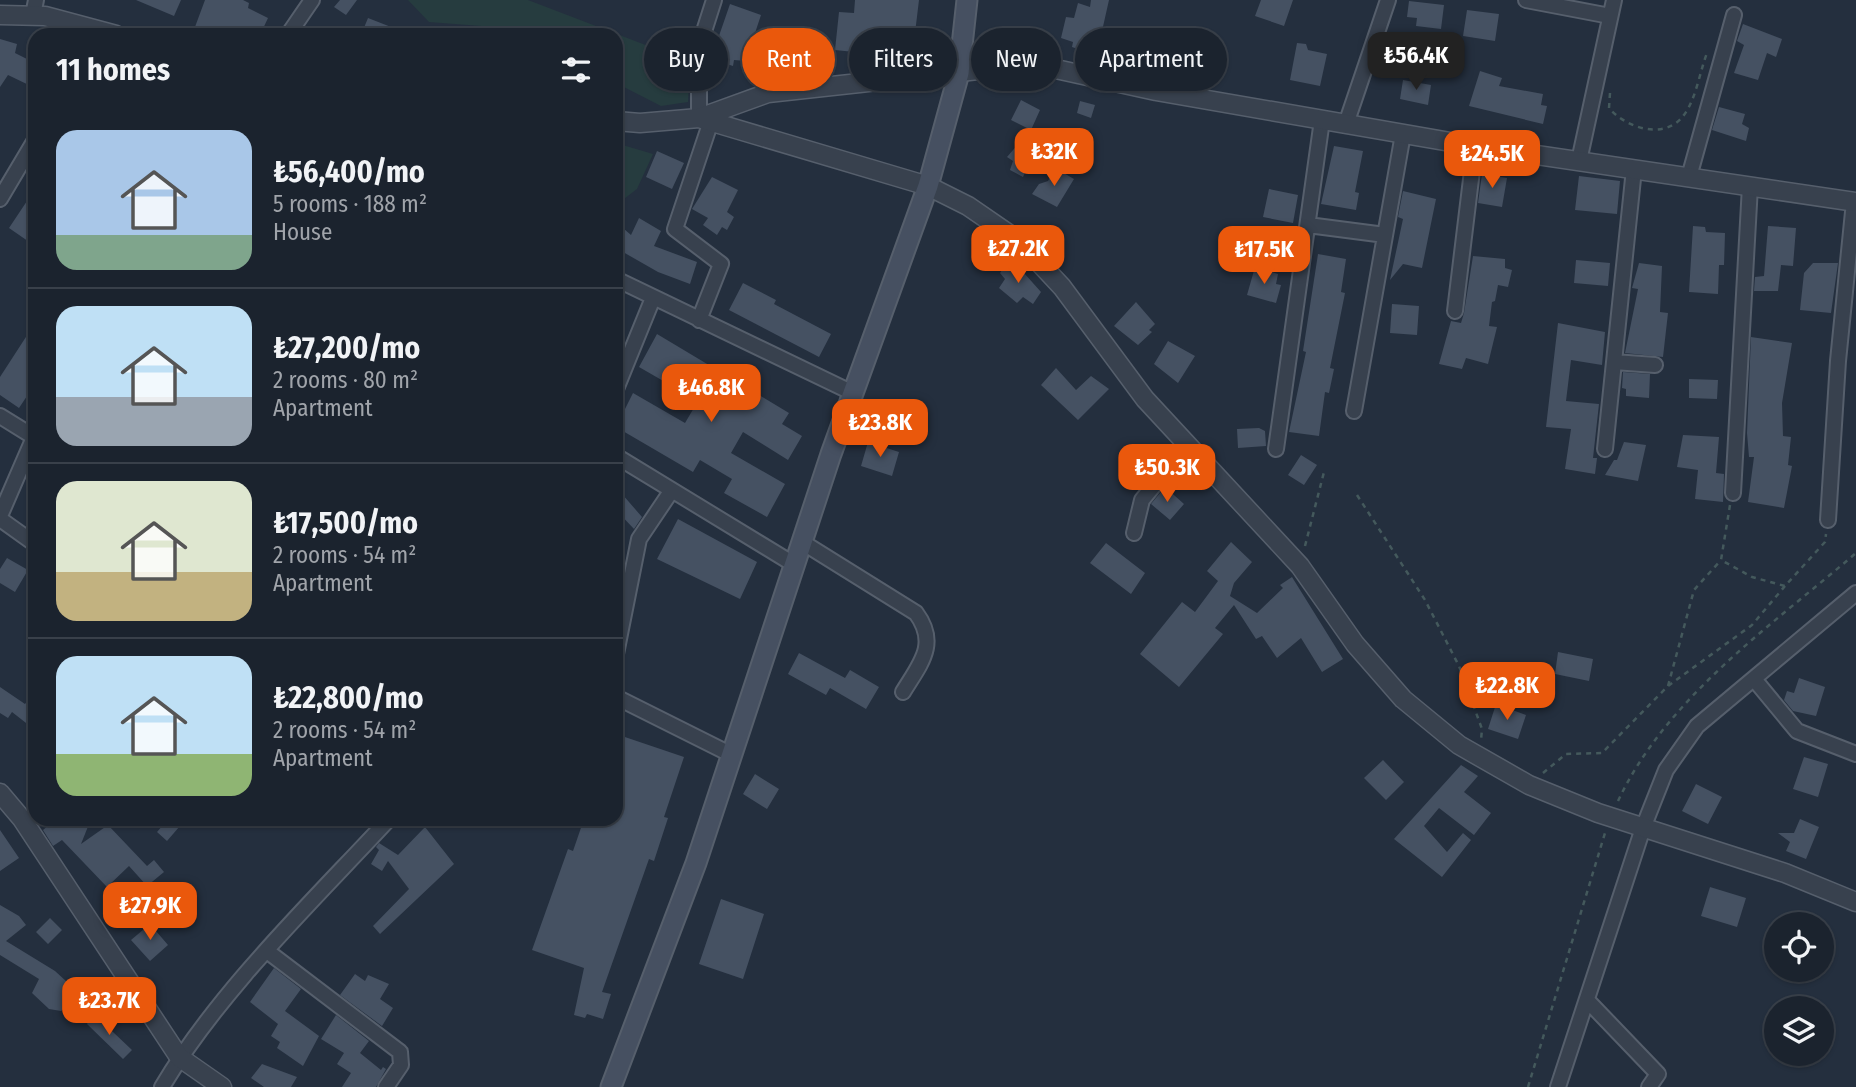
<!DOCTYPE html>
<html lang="en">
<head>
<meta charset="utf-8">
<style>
	body { margin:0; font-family:"Fira Sans Condensed",sans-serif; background:#242b36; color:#f1f3f6; height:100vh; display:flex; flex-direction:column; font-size:26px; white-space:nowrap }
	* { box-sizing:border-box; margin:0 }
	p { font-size:23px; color:#a0a4aa }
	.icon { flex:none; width:38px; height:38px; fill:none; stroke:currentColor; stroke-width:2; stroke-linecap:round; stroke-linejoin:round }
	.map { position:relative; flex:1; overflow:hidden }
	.panel { position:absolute; left:28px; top:28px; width:595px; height:798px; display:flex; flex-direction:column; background:#1b232e; border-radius:21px; box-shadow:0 2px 5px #0004,0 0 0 2px #39404a }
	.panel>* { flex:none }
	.banner { position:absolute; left:644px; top:28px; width:665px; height:63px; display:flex; gap:14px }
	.buttons { position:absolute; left:1764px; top:912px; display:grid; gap:14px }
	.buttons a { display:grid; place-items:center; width:70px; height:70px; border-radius:50%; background:#1b232e; box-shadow:0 2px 5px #0004,0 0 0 2px #39404a; font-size:35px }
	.price { position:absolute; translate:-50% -60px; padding:0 16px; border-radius:14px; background:#ea580c; color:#fff; font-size:23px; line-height:46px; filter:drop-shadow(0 2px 4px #0008) }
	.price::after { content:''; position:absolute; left:50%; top:42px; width:21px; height:16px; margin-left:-10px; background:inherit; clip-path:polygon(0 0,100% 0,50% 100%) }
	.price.active { background:#222; color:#fff }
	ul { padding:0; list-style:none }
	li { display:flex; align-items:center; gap:21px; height:175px; padding:0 28px }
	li+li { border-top:2px solid #39404a }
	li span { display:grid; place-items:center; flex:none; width:196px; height:140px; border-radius:21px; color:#555 }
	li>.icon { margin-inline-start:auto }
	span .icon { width:84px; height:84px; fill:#fffc; stroke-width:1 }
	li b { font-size:30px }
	h2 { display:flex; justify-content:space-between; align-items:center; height:84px; padding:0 28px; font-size:30px }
	.chip { padding:0 24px; border-radius:32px; background:#1b232e; box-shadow:0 2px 5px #0004,0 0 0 2px #39404a; font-size:24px; line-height:63px }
	.chip.active { background:#ea580c; color:#fff }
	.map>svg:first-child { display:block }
	.green { fill:#263c3f }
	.building { fill:#455162 }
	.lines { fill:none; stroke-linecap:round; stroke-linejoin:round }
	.minor-casing { stroke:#565f6c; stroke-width:18 }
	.tertiary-casing { stroke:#565f6c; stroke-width:21 }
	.secondary-casing { stroke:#565f6c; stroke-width:23 }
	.path { stroke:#44595c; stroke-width:2.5; stroke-dasharray:5 5; stroke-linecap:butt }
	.minor { stroke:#38414e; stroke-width:14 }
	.tertiary { stroke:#38414e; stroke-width:18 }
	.secondary { stroke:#465061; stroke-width:19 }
</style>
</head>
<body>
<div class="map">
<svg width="1856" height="1087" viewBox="0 0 1856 1087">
	<rect width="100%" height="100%" fill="#242f3e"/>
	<!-- green -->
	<path class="green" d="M408,0h120l162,62 -2,40 -27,4 -45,-23v-48h-123l-12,-9 -52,-4z
		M616,143l37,11 -16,35 -21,16z"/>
	<!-- building -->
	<path class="building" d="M136,0h45l-7,16z
		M205,0h38l6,3 -1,5 20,10 -8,17h-68z
		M340,0h17l-11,15 -12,-8z
		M855,0h64l-7,58 -77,-8 4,-38 15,1z
		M1091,0h18l-9,40 32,9 -6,20 -33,-5 3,-9 -24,-8 1,-5 -12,-4 5,-21 8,1 4,-15 12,4z
		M1261,0h32l-9,26 -29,-10z
		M1409,1l35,4 -3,24 -25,-3 1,-8 -10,-1z
		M730,4l31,11 -9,27 11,4 -5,16 -24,-2 -1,6 -22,-7z
		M1467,10l32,4 -4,27 -32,-5z
		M368,18l41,16v1h-48z
		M1743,24l39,15 -6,18 -9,-4 -9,27 -24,-7 10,-28 -7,-4z
		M1182,30l27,4 -2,11 6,2 -3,13 -5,-1 -1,7 -28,-4z
		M0,39l17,5 -2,9 20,10v25l-27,-13 -8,12z
		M1297,43l9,1 2,6 19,4 -7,32 -30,-6z
		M1480,71l22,7 -3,8 44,8 -2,11 6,1 -4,18 -74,-18z
		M1403,80l28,5 -3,20 -28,-6z
		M1021,100l19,10 -9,20 -20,-10z
		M1080,101l15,4 -4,13 -14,-5z
		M1719,107l26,7 -3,10 7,4 -3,13 -34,-11z
		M1020,142l16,7 -13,28 -13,-7 3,-9 -6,-4z
		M1334,146l29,5 -8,41 4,1 -3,17 -35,-6z
		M657,151l27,12 -12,26 -26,-12z
		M1055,168l19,11 -17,28 -25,-13 7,-10 9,-3z
		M1482,174l25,4 -5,29 -24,-4z
		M1579,176l41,5 -3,33 -42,-4z
		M712,177l26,13 -11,22 7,5 -7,13 -5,-3 -5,8 -14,-10 5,-7 -16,-9z
		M35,189v57l-26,-18z
		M1269,189l29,6 -5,28 -30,-6z
		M1403,191l33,8 -14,69 -19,-4 -13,16 13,-61 -5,-2z
		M639,218l22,13 -7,15 43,16 -7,22 -32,-12 -42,-24v-26l15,13z
		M1693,226l12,1 1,5 19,1 -1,32h-5l-1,29 -29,-2z
		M1768,226l28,2 -3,38 -12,-1 -3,26h-24l1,-14 9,-1z
		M1318,254l28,5 -5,33 4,1 -15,75 4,1 -5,24 -4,-1 -6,44 -30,-4 17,-80 -3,-1z
		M1473,256l32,3v9l7,2 -4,17 -10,-2 -3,16 -3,1 -3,24 8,1 -9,37 -22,-6 -4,11 -23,-5 12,-43 10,2 3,-10z
		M1576,260l34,3 -2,23 -34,-3z
		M1007,263l17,10 17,19 -8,12 -10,-7 -6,6 -18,-15 6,-9 -5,-6z
		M1639,263l23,3 -2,46 8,1 -5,44 -38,-4 13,-64 -6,-1z
		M1813,263h25l-7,50 -31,-3 4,-37z
		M1255,267l23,7 -2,10 5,1 -5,18 -29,-8z
		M743,283l33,17 -2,4 57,30 -12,23 -90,-47z
		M1136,302l19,22 -6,6 3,2 -14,13 -24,-19z
		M1392,304l27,2 -2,29 -27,-2z
		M35,323v61l-16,24 -19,-13v-18z
		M1558,323l47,9 -3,33 -31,-5 -5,41 33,3 -6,54h4l-2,16 -30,-5 6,-40 -25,-2z
		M657,334l132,79 -7,11 20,12 -14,24 -45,-28 -12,21 54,31 -18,33 -43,-24 8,-14 -32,-19 -7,12 -77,-45 17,-34 52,30 13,-22 -59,-34z
		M1751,337l41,6 -10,60 1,33 8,1 -3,28 4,1 -8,42 -36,-6 6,-45h-5l-2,-24z
		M1168,341l27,15 -17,27 -24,-19z
		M1056,368l20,22 15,-14 18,13 -31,31 -37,-35z
		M1623,372l27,2 -1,24 -23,-2v-7l-4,-1z
		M1689,379l29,1 -1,19 -28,-1z
		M1259,428l6,3 1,15 -28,2 -1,-19z
		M1683,435l36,2 -3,36 8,1 -1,28 -28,-3 3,-29 -21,-3z
		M868,442l31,10 -7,24 -31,-10z
		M1624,442l22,3 -8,36 -33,-6 9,-15h3z
		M1301,455l16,10 -13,20 -16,-10z
		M616,487l26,30 -8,12 -18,-19z
		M1165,487l19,17 -14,16 -19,-16z
		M678,519l79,43 -17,37 -83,-40z
		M1231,542l21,20 -18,21 -4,13 27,17 26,-25 -3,-3 12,-8 51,82 -21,13 -21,-34 -24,20 -15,-22 -6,3 -22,-34 -19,23 8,6 -44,53 -39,-33 42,-52 13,10 23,-31 -11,-10z
		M1106,543l39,30 -14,21 -41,-31z
		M7,558l21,12 -13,22 -15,-9v-14z
		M1558,652l35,7 -4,22 -34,-7z
		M799,653l46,25 5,-8 29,17 -13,22 -36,-21 -4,7 -38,-21z
		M1799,678l26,9 -9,29 -23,-5 -9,-11 3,-9 7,2z
		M0,687l25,17 10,-13v39l-23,-18 -4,6 -8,-5z
		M1496,704l30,11 -8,24 -30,-10z
		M616,734l68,23 -20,60 4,1 -14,43 -5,-2 -47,133 9,2 -8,25 -16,-5 -2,4 -11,-3 10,-47 -52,-18 36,-101 5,2 11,-32h32z
		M1804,757l24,7 -10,33 -25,-8z
		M1383,760l21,22 -18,18 -22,-22z
		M1461,765l17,11 -14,16 27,21 -17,22 -35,-27 -15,18 23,26 16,-19 8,7 -29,37 -48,-38z
		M755,774l24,15 -12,20 -24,-15z
		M1696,784l26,13 -14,27 -26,-13z
		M56,819l3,4 6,-4h26l-10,25 27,-19 39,41 7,-6 10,12 -17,14 -18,-20 -22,21 -45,-47 -9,6 -10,-16z
		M168,819h18l-19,22 -10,-9z
		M1800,819l19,8 -13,32 -20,-8 4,-9 -12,-9h16z
		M425,827l29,37 -74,70 -7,-8 36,-37 -21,-28 -6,10 -11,-7 8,-14 -3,-3 3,-4 19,12z
		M0,830l19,28 -19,13z
		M1710,887l36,11 -9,29 -36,-11z
		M721,899l43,15 -21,65 -44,-15z
		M0,905l19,11 7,9 -20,16 49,30 24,22 -6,11 -12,7 -12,-2 -17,-16 7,-14 -39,-24z
		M50,918l12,12 -14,14 -12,-12z
		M150,924l18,21 -18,16 -19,-21z
		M274,968l27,21 -16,22 34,25 -16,30 -26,-18 3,-6 -9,-6 7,-12 -28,-22z
		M355,974l10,7 3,-6 21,9 -9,15 13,9 -11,18 -42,-31z
		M94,1014l38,36 -9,9 -36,-35z
		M336,1015l33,26 -9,12 21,17 2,-3 3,2 -10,18h-34l9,-14 -14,-9 7,-11 -23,-14z
		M262,1064l35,13 -6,10h-27l-13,-9z"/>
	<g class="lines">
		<!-- minor casing -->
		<g class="minor-casing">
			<path id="minor" d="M1526,0l84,16
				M33,15l3,-15
				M288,35l24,-35
				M699,118v-71l15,-47
				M1346,124l42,-124
				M1579,161l35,-161
				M1689,177l45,-162
				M0,199l35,-59
				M1308,225l77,10
				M616,279l237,114
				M1455,311l20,-165
				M699,320l22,-56 -46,-35 36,-108
				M1614,362l41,3
				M616,389l37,-91
				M1354,411l49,-277
				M0,416l34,21
				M1276,449l46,-329
				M1605,449l29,-280
				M616,456l179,109
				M1733,493l17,-307
				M0,516l35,-81
				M0,519l35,25
				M1828,520l10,-159 16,-159
				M1134,533l8,-33 45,-55
				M802,542l114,71c23,31 4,51 -13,79
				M616,654l23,-115 33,-49
				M1754,679l43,52 59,23
				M616,697l116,58
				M267,951l133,101 1,13 -15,22
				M1587,1000l71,74 -9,13
				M162,1087c57,-96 150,-185 227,-268
				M1558,1087l85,-259 23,-58 31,-44 159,-133"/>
		</g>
		<!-- tertiary casing -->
		<g class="tertiary-casing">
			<path id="tertiary" d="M0,15l45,1 71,19
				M699,118l229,68 40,20 51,35 43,46 83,112 155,167 55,78 48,55 56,46 70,40 69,28 187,60 71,29
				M616,121l24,2 59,-5 69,-25 265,-29 123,27 306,53 394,58
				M0,793l22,26 157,238 43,30"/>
		</g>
		<!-- secondary casing -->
		<g class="secondary-casing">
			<path id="secondary" d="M611,1087l85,-224 135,-409 97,-268 31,-113 8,-73"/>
		</g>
		<!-- path -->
		<path class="path" d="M1610,93l-1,15c17,20 56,33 75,7 12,-16 16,-44 23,-62
			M1357,495l68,105 34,66 23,63 -1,11
			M1730,505l-9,55 31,17 33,9 40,-44 1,-8
			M1305,546l19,-74
			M1668,686l26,-96 27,-30
			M1543,773l23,-19 36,-1 66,-67 84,-61 33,-39
			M1618,801c49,-104 153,-175 238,-248
			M1528,1087l77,-254"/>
		<!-- minor -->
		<use href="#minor" class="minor"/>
		<!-- tertiary -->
		<use href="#tertiary" class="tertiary"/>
		<!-- secondary -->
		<use href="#secondary" class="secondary"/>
	</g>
</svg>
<div class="buttons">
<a><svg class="icon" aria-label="locate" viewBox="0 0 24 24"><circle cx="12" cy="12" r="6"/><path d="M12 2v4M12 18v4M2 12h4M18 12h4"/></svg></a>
<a><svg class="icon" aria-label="layers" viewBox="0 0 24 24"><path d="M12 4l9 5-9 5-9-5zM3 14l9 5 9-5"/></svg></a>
</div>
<b class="price active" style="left:1416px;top:92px">₺56.4K</b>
<b class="price" style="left:1054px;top:188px">₺32K</b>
<b class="price" style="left:1492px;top:190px">₺24.5K</b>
<b class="price" style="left:1018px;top:285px">₺27.2K</b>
<b class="price" style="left:1264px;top:286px">₺17.5K</b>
<b class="price" style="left:711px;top:424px">₺46.8K</b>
<b class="price" style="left:880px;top:459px">₺23.8K</b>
<b class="price" style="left:1167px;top:504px">₺50.3K</b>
<b class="price" style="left:1507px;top:722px">₺22.8K</b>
<b class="price" style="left:150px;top:942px">₺27.9K</b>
<b class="price" style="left:109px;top:1037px">₺23.7K</b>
<div class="banner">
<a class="chip">Buy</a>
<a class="chip active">Rent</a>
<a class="chip">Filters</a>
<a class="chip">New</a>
<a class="chip">Apartment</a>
</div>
<section class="panel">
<h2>11 homes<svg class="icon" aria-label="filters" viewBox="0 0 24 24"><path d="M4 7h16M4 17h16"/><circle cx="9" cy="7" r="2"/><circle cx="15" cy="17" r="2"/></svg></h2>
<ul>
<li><span style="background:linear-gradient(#a9c7e8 75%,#7fa58c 0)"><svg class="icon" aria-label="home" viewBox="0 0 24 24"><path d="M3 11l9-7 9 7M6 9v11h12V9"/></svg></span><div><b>₺56,400/mo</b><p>5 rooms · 188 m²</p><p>House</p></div></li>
<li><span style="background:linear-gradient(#bfe0f5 65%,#9aa5b1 0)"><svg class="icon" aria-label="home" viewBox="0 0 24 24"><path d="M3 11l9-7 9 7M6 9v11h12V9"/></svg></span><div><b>₺27,200/mo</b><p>2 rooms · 80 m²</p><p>Apartment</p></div></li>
<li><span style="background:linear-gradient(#dfe7d0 65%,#c2b280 0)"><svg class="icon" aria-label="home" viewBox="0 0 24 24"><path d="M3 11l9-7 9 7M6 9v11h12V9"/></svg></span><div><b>₺17,500/mo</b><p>2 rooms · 54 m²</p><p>Apartment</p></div></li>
<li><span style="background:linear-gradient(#bfe0f5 70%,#8fb573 0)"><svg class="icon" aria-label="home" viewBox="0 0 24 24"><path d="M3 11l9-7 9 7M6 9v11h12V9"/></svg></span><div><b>₺22,800/mo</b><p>2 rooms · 54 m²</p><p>Apartment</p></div></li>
</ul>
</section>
</div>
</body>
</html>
